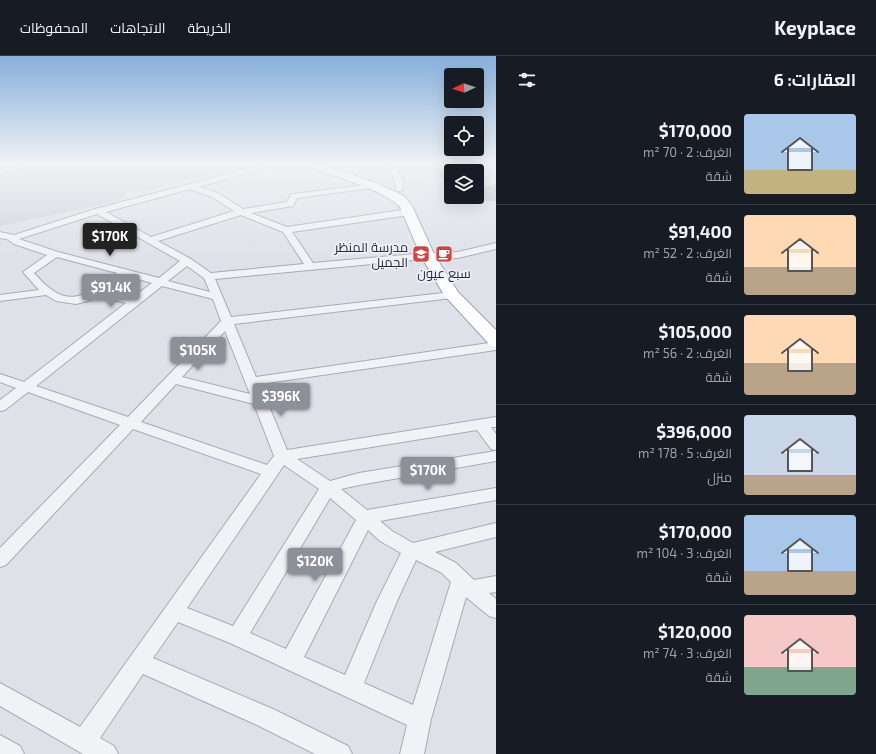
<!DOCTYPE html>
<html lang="ar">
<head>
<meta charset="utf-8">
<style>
	body { margin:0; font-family:"Exo 2",Cairo,sans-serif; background:#20242c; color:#f1f3f6; direction:rtl; height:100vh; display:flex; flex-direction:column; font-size:15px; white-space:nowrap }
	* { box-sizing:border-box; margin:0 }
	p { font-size:13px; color:#9ea1a6 }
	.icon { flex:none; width:22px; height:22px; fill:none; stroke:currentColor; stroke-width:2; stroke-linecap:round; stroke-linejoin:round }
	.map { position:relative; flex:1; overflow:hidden; direction:ltr }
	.panel { display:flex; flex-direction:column; background:#171b24; width:380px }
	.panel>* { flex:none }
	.needle { width:26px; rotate:266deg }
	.fabs { position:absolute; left:444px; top:12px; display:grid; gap:8px }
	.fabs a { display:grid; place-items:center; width:40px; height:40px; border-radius:4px; background:#171b24; box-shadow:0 4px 16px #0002; font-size:20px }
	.price { position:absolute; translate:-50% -34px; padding:0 9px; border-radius:4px; background:#8c9099; color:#fff; font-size:13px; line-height:26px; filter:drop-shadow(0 1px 2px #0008) }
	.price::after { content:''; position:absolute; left:50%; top:24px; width:12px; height:9px; margin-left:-6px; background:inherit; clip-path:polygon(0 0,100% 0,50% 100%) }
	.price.active { background:#222; color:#fff }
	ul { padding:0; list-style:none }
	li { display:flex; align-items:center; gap:12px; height:100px; padding:0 20px }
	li+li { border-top:1px solid #363941 }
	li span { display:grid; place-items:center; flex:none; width:112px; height:80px; border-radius:4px; color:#555 }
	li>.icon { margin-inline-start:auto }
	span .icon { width:48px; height:48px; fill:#fffc; stroke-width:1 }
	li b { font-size:17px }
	h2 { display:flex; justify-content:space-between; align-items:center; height:48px; padding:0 20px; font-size:17px }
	header { display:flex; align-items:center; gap:24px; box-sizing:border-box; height:56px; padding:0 20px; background:#171b24; border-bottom:1px solid #363941 }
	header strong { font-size:19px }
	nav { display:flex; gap:22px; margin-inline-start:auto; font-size:14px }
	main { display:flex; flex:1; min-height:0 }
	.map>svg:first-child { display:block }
	.built { fill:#d0d3dd }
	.building { fill:#bcbfcb }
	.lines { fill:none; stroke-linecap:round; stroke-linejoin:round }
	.street-casing { stroke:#a7abb5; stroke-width:2 }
	.primary-casing { stroke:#9ea3b4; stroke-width:2 }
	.street { fill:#f1f2f6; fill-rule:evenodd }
	.secondary { fill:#fff; fill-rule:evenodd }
	.primary { fill:#fff; fill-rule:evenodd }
	.labels { text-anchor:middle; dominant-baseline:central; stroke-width:3.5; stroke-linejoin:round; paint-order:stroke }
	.far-poi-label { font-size:13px; fill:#272c3f; stroke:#eef0f6; text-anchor:end }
</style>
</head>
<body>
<header>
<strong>Keyplace</strong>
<nav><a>الخريطة</a><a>الاتجاهات</a><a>المحفوظات</a></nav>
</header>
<main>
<section class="panel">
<h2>العقارات: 6<svg class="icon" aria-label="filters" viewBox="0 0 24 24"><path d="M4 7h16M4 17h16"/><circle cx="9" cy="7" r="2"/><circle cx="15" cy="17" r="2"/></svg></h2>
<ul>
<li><span style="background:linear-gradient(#a9c7e8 70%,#c2b280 0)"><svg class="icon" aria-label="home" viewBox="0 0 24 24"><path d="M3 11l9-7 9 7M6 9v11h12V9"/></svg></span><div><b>$170,000</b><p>الغرف: 2 · 70 m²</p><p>شقة</p></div></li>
<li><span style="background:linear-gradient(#ffd9b3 65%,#b9a48a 0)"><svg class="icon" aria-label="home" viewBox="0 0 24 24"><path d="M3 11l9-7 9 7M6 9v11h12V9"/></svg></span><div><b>$91,400</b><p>الغرف: 2 · 52 m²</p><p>شقة</p></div></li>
<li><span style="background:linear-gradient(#ffd9b3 60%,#b9a48a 0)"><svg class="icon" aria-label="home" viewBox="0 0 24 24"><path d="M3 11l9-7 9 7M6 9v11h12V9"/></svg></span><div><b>$105,000</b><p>الغرف: 2 · 56 m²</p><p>شقة</p></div></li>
<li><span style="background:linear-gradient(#c9d6e8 75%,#b9a48a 0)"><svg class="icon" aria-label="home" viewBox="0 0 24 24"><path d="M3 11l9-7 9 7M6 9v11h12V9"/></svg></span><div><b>$396,000</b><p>الغرف: 5 · 178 m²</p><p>منزل</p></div></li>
<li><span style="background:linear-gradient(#a9c7e8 70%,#b9a48a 0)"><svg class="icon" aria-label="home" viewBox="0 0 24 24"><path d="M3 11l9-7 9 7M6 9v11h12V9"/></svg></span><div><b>$170,000</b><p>الغرف: 3 · 104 m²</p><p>شقة</p></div></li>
<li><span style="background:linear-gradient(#f6c9c9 65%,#7fa58c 0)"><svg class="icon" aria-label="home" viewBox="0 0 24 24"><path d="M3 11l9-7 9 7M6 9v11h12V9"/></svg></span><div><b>$120,000</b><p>الغرف: 3 · 74 m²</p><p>شقة</p></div></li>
</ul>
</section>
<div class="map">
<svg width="496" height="698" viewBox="0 0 496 698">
	<rect width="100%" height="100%" fill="#dee1e8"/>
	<!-- built -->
	<path class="built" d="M47,108h214l-96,21 -11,5 -30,3 1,5 -21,6 -104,22v-51z"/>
	<!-- building -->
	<path class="building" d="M418,108h33v19z
		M496,128v17h-12l-7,-3v-9z"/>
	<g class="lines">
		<!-- street casing -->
		<g class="street-casing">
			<path id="street" d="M25,108h15l-40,10v-4z
				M265,108h13l-79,23 19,6 25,16 44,-7 4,-8h3l78,-10 4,2 -4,2 -75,10 -4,8 -42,7 36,14 122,-18 4,3 -4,3 -117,17 21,31 101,-9 44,-2 38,-9v6l-38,9 -44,2 -199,19 16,38 221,-25 4,1 1,2 -1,2 -4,1 -218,26 22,53 240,-35v8l-236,34 27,66 209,-33v10h-5l5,7v16l-5,-1 -14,-19 -180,29 33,22 29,-8 137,-22v10l-137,24 -18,4 26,21 129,-22v12l-116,21 12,10 21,12 83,-20v14l-61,15 21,11 18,17 22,-4v16l-7,1 7,6v19l-7,-2 -23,-19 -35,122 -7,35h-24l7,-29 -177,-82 -52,-21 -25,36 120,51 75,37 4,8h-37l-58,-29 -114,-51 -43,64 14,8 4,8h-35l-83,-48v-23l80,44 181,-253 -128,-45 -127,136 -6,2v-19l120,-123 -92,-33 -23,18 -5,1v-11l16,-12 -16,-6v-8l24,8 102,-79 -28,-7 -10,5 -12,3 -20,-3 -10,-6 -46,6v-6l39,-5 -16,-18 24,-17 -33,-11 -7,-5 -7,-1v-6l14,3 81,-26zM190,133l22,8 22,14 -83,26 -45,-25zM97,158l83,47 -21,17 -101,-26 -39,-13zM241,159l42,17 21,32 -93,9 -20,-14 -33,-18zM57,201l60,16c-35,25 -50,38 -83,0zM187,210l17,12 6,14 -42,-11zM127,220l25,7 -20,15 -27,-7zM162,230l51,13 8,22 -93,96 -92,-31zM225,275l25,63 -68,-17zM176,328l78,20 20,52 -7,9 -126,-43zM284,409l35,24 -86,137 -46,-18zM330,442l26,22 -70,129 -36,-16zM368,474l12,11 21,12 -24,48 -32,74 -41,-18zM416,504l26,13 9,9 -38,123 -49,-22 33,-82z
				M386,108h8l9,17 -1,10h-6l-1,-10z
				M0,679l20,11 4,8h-24z"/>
		</g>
		<!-- primary casing -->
		<g class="primary-casing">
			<path id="primary" d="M306,108h16l54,19 28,13 8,10 23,50 23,36 38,38v17l-6,-2 -46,-50 -23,-39 -21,-49c-13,-16 -72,-33 -93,-41z"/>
		</g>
		<!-- street -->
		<use href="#street" class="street"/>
		<!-- secondary -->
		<path class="secondary" d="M484,108h12v7z"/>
		<!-- primary -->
		<use href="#primary" class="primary"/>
	</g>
	<!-- sky -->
	<linearGradient id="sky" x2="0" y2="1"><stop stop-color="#88afdc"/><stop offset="0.52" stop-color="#f0f2f5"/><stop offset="1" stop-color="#f0f2f5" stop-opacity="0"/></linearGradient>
	<rect width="496" height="206" fill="url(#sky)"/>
	<!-- icons -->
	<defs>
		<g id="school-square" transform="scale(0.9)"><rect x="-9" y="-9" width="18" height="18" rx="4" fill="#cf4542" stroke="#eef0f6"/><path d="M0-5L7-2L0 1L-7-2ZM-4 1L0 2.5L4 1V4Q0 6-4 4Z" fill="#fff"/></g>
		<g id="cafe-square" transform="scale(0.9)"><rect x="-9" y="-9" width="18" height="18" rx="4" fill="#cf4542" stroke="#eef0f6"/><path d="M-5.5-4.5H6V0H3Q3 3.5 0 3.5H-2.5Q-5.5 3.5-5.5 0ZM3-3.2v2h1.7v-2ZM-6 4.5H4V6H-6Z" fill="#fff"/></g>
	</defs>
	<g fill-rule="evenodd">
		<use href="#school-square" x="421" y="198"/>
		<use href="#cafe-square" x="444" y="198"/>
	</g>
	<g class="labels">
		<!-- far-poi labels -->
		<g class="far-poi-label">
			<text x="408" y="191">مدرسة المنظر<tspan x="408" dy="15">الجميل</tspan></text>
			<text x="444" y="217" text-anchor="middle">سبع عيون</text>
		</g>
	</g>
</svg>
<div class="fabs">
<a><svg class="needle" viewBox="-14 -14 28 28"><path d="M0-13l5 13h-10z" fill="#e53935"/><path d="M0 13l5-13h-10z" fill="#9ea1a6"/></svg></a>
<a><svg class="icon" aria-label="locate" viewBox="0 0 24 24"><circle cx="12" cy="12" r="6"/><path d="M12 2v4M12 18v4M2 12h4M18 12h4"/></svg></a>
<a><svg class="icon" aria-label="layers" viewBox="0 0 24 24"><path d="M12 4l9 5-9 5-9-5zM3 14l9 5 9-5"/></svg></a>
</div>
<b class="price active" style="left:110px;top:201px">$170K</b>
<b class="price" style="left:111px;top:252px">$91.4K</b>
<b class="price" style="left:198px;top:315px">$105K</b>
<b class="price" style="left:281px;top:361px">$396K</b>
<b class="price" style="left:428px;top:435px">$170K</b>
<b class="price" style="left:315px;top:526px">$120K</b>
</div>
</main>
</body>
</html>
